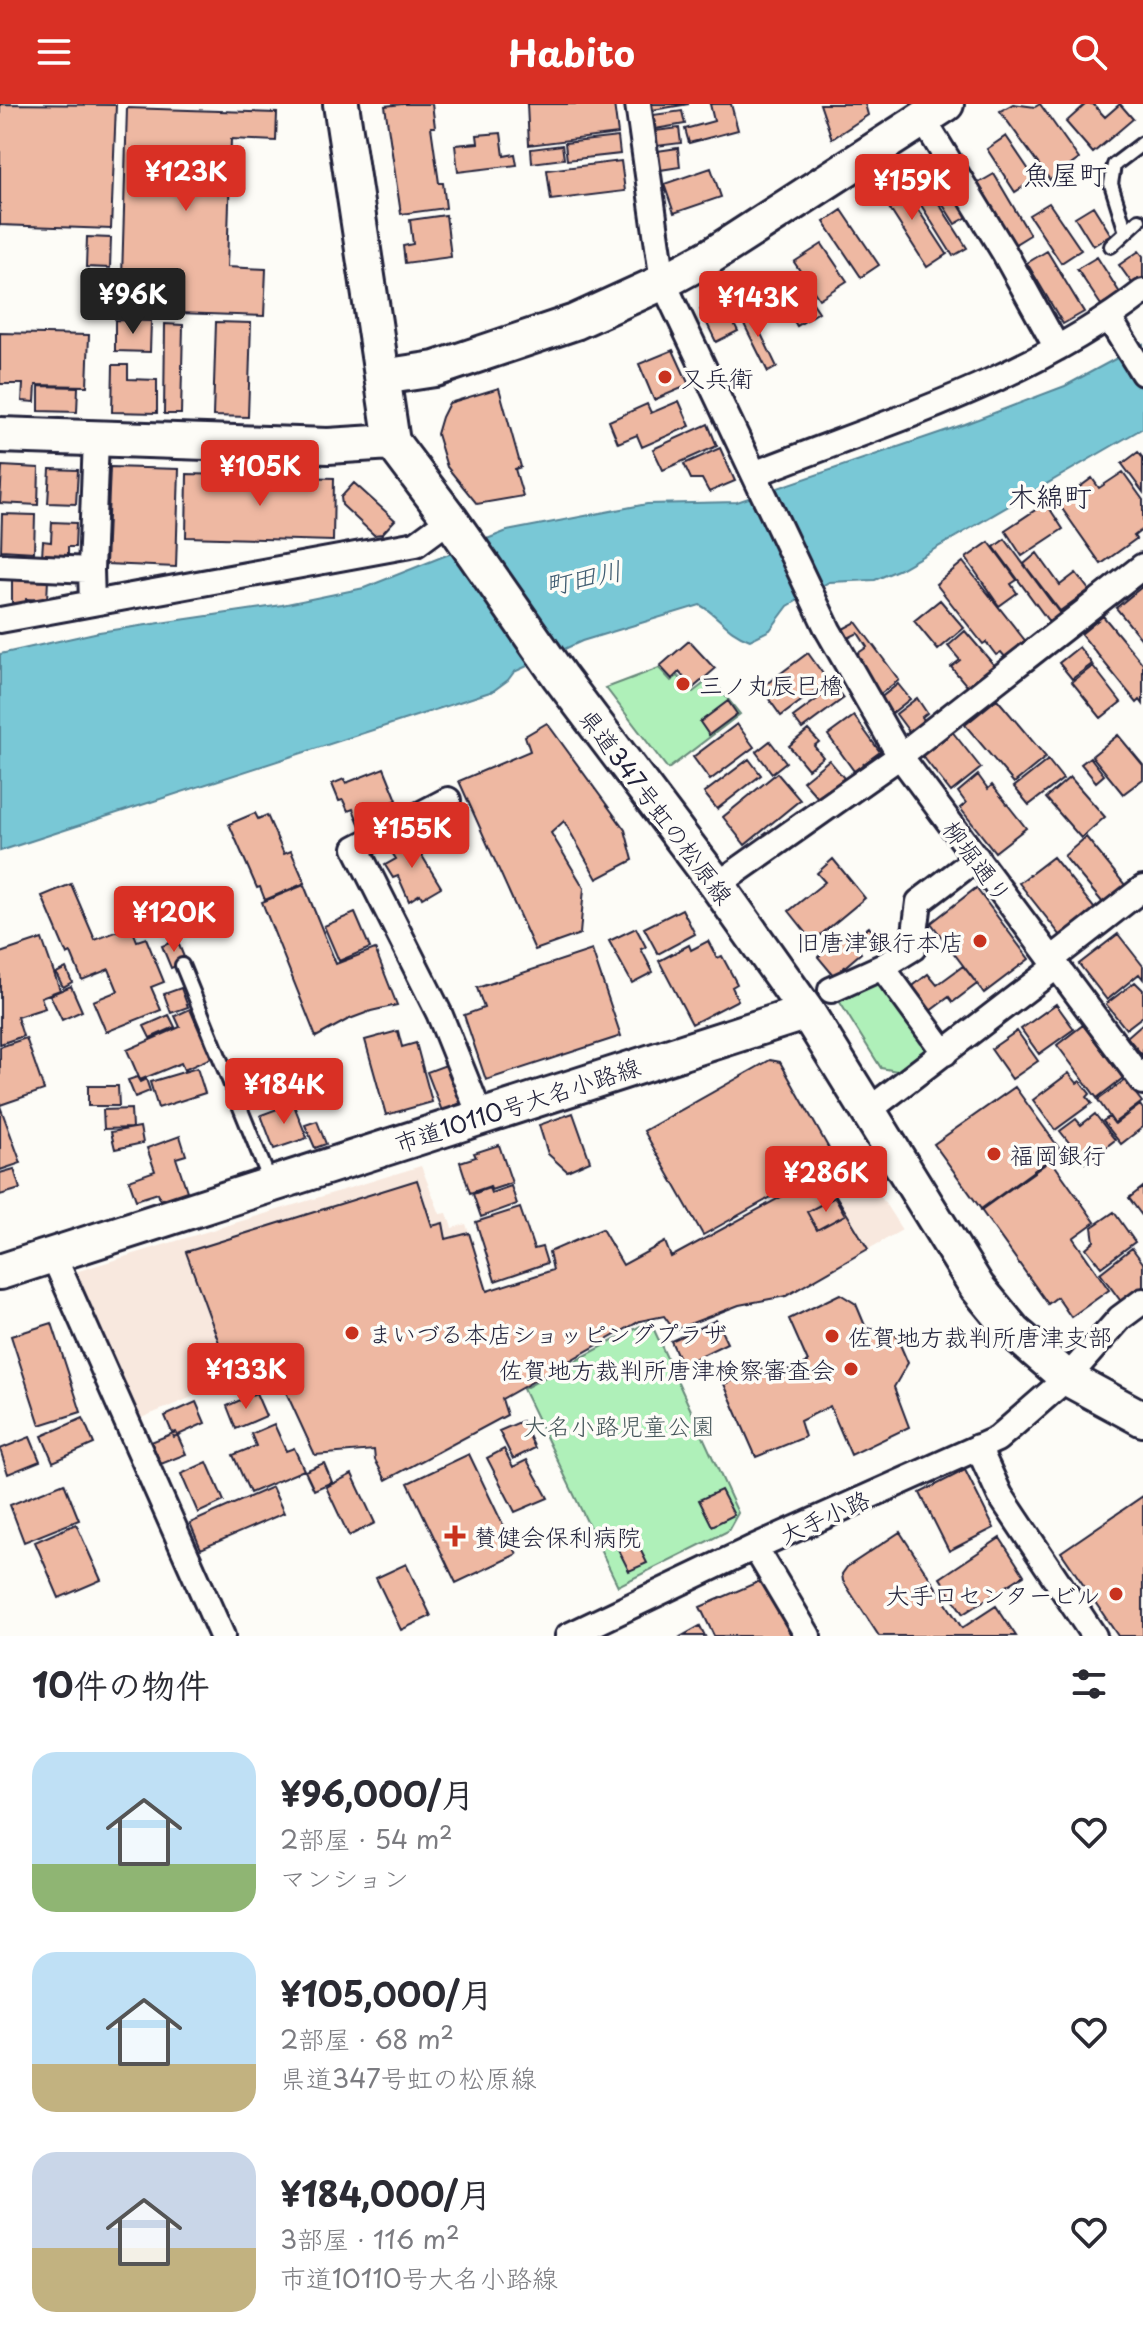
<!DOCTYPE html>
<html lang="ja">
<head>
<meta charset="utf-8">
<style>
	body { margin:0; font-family:"Playpen Sans","Klee One",sans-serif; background:#f2f2f3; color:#2b2b33; height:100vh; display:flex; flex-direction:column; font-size:30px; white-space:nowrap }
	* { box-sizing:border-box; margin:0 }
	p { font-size:26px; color:#7c7c81 }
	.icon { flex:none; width:44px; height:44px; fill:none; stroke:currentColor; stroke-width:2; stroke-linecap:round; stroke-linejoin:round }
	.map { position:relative; height:1532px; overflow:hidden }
	.side { display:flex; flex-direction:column; background:#fff; flex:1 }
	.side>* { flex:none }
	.price { position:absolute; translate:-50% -68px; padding:0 18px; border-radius:8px; background:#d93025; color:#fff; font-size:26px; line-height:52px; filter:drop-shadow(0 2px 4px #0008) }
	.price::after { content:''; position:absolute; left:50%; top:48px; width:24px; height:18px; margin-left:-12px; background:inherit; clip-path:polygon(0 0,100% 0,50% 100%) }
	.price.on { background:#222; color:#fff }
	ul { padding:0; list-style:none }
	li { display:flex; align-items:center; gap:24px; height:200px; padding:0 32px }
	li span { display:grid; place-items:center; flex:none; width:224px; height:160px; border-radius:24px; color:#555 }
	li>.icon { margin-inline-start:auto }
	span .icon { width:96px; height:96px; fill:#fffc; stroke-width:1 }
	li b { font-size:34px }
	h2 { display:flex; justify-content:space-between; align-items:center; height:96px; padding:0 32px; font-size:34px }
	header { display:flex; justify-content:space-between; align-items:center; height:104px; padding:0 32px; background:#d93025; color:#fff; font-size:36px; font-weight:700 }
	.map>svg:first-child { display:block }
	.built { fill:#f8e8de }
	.green { fill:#aff0b9; stroke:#68897a; stroke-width:2 }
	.water { fill:#79c8d6; stroke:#568698; stroke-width:2 }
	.building { fill:#eeb8a2; stroke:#22223b; stroke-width:2 }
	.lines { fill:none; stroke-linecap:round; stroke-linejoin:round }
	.lane-casing { stroke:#22223b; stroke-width:18 }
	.street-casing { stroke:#22223b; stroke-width:30 }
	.secondary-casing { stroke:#22223b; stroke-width:40 }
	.lane { stroke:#fdfcf7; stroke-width:12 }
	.street { stroke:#fdfcf7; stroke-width:24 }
	.secondary { stroke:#fdfcf7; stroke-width:34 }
	.poi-dot { fill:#c8321e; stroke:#fdfcf7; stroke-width:3 }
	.labels { text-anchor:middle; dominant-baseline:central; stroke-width:7; stroke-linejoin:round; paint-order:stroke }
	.poi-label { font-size:24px; fill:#22223b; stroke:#fdfcf7; text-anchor:start }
	.street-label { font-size:24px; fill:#22223b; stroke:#fdfcf7 }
	.park-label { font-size:24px; fill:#45565a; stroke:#fdfcf7 }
	.water-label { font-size:26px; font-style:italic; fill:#405c71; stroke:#fdfcf7 }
	.quarter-label { font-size:28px; fill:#22223b; stroke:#fdfcf7 }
</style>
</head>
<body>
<header><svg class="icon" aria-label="menu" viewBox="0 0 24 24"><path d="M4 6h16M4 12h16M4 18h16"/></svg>Habito<svg class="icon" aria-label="search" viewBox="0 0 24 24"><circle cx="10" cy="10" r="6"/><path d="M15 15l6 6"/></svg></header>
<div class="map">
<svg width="1143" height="1532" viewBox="0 0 1143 1532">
	<rect width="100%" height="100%" fill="#fdfcf7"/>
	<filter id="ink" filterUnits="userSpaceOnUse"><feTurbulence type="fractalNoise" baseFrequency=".0125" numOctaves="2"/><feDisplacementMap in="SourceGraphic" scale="16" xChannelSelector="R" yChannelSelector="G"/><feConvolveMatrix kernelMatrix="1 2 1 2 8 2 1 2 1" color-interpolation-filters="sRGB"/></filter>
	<g filter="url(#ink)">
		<!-- built -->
		<path class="built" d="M855,1052l47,74 -116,66 -47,9 -65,25 -10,-14 -24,5 -138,78 5,16 -121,65 -11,-20 -1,-10 -59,5 -42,-91 -132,54 -69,-145 349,-107 19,48 7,-1 5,15 14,-4 22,67 65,-21 -4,-18 53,-23 21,35 42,-22 6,14z"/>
		<!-- green -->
		<path class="green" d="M659,564l12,13 7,-5 15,16 18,-14 29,36 -72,55 -62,-81z
			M879,872l52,69 -34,26 -16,-3 -45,-72z
			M650,1217l88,192 -10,18 -110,55 -95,-197z"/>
		<!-- water -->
		<path class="water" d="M1143,240v84l-243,141 -25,11 -46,2 -41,24 -18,24 -20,10c-25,-9 -30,-24 -50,-35l-118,36 -68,31 -6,8 -15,11 -493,160v-197l99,-22 183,-27 82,-17 143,-57 140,-27 90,-2 228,-78 100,-38z"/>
		<!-- building -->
		<path class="building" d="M0,0l116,1 -5,124 -111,-4z
			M403,0h29l3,23h-4l8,56h4l3,25 -45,6 -16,-108z
			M527,0h87l4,30 -89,11z
			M651,0h38l-37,6z
			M710,0h21l7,26 -49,13 -4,-14 29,-8z
			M820,0h45l3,11 -36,24z
			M1013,0l22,3 5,-3 39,55 -29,21 -50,-69z
			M1086,0h7l12,13 15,-13 13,15 -40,34 -27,-31z
			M127,4l150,5 -1,28 -45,-2 -4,128 39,2 -2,47 -143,-5z
			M682,7l3,13 -30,5 -2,-14z
			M679,24l2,15 -24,3 -2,-15z
			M501,29l3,23 11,-2 2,11 -59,7 -3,-27 23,-2 -1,-8z
			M1006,32l29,43 -20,13 -28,-43z
			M618,33l2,17 -53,6 -2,-17z
			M562,41l2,14 -32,4 -1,-14z
			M678,44l2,19 -20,3 -3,-19z
			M934,52l37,59 -16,9 -37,-59z
			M621,57l4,30 -74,9 -4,-30z
			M711,64l10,29 -47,16 -10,-29z
			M917,65l50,79 -14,8 -49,-78z
			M994,70l36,61 -18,11 -37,-61z
			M896,72l51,78 -20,13 -50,-78z
			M1049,99l32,47 -20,13 -32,-48z
			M1093,102l18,29 -18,11 -18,-29z
			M842,106l37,55 -18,12 -37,-55z
			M446,111l5,42 -46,6 -2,-17 10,-2 -3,-24z
			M87,133l24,1 -1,30 -24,-1z
			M822,140l25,37 -28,18 -25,-37z
			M1047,147l37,61 -21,12 -36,-61z
			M1139,147l4,5v34l-4,3 -20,-28z
			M1097,153l23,36 -19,12 -24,-36z
			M797,175l22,33 -22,14 -21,-33z
			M718,188l20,39 -22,11 -16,-33z
			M748,203l29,60 -9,5 -30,-60z
			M115,216l36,1 -1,31 -35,-1z
			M216,218l35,1 -3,94 -35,-1z
			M165,220l18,1 -2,89h-17z
			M0,229l89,2 -2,51 -51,-1 -1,17 -13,-1 1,-17h-23z
			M673,246l16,35 -35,15 -15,-36z
			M113,261h15v14l29,1v33l-45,-1z
			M39,282l39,1 -1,25 -38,-1z
			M499,284l22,79 -6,2 8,27 -46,8 -30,-37 -10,-33 5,-17 7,-14z
			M679,297l11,25 -48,21 -5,-12 -19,8 -9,-22 38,-17 4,9z
			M708,320l9,22 -54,24 -10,-21z
			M720,344l15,33 -26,11 -7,-13h-11l-7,-15z
			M1138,348l5,6v34l-21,-28z
			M2,362l37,2 -1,37 -38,-2z
			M110,363l69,2 -3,98 -70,-3z
			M50,365l28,1 -2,34 -28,-1z
			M1123,368l20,28v29l-9,7 2,3 -35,25 -43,-61 34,-25 7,10z
			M187,370l147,4 -1,63 -147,-4z
			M354,379l41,37 -13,14 -8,1 -32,-30 -1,-8z
			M1046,399l17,26 -41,27 -17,-26z
			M2,410l33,1 -1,37 -33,-2z
			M52,418l24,1 -1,24h-7v10l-26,-1 1,-15 8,1z
			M1005,435l61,83 -11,8 -61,-83z
			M989,438l28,38 -6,4 6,9 -18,13 -33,-48z
			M1037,449l23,32 16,-12 13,17 -29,21 -36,-47z
			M963,458l68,86 -20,16 -10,-12 -5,3 -10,-13 -3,2 -47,-60z
			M12,474l36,1 -1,21 -21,-1v5l-14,-1z
			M1143,482v55l-27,-33z
			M940,496l24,28 -26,22 -24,-29z
			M1103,512l40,48v40l-3,-4 -3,3 -56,-69z
			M856,518l43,58 -23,17 -22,-41 13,-9 -9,-14 -12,6 -5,-9z
			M965,527l34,40 -26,22 -22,-26 9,-7 -12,-14z
			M689,537l26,28 -22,19 -14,-16 -7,7 -12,-13z
			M1079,543l13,17 -20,15 -13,-16z
			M808,549l20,28 -47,35 -20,-28z
			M1093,562l28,36 -20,16 -29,-36z
			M898,580l12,15 -19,15 -12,-15z
			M835,582l9,12 -42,31 -9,-12z
			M917,594l10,15 -5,4 7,9 -16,11 -17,-23z
			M997,595l49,58 -32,26 -49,-58z
			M728,597l9,13 -28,21 -9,-13z
			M854,612l26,36 -26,19 -26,-36z
			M547,619l78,107 8,30 -36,19 -33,-58 -13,12 33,55 -4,46 -45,16 -76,-169 71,-30 -5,-15z
			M737,620l17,23 -44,33 -17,-23z
			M808,626l11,12 -5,4 9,11 -15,12 -19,-23z
			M951,626l30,38 -30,24 -30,-38z
			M1118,631l25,30v14l-20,15 -31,-38z
			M770,637l16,21 -14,11 -16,-21z
			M1090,653l14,18 -8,7 -15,-18z
			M749,655l12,16 -44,34 -13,-16z
			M829,656l15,18 -25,21 -16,-18z
			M1048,656l15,19 -34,26 -15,-18z
			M384,664l13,32 -17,7 3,9 -23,10 -7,-17 -5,2 -5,-11 -4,1 -7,-17 12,-5 2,4z
			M777,669l23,27 -55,45 -22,-28z
			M978,671l10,14 4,-4 34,43 -31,24 -35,-44 6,-5 -8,-11z
			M1070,673l35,40 -24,21 -35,-40z
			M255,709l3,6 9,-4 17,39 7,-3 14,32 -40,17 -5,-13 -3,1 -28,-64z
			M410,732l31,51 -19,11 -2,-4 -11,7 -11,-25 -5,2 -8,-13 11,-6 -7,-11z
			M1086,733l44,54 -22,18 -44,-53z
			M1053,753l46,57 -34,27 -46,-58z
			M833,755l32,39 -52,43 -24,-30 36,-29 -8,-9z
			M71,780l24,56 36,-14 6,15 9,-3 18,44 -13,5 10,23 -55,22 -13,-31 25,-10 -9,-22 -27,11 -11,-27 -4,2 -25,-59z
			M304,781l32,79 39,-15 22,56 -26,6 -24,9 -31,17 -54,-135z
			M976,784l53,71 -45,34 -53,-70z
			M682,805l13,25 -37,20 -14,-26z
			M355,809l15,35 -31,13 -15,-35z
			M869,823l6,8 -9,8 -7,-8z
			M636,824l10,19 -5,2 12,23 -21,11 -23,-42z
			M846,830l15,19 -27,23 -16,-19z
			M1118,830l25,32v13l-4,-5 -32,26 -28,-36z
			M42,835l18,51 -19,7 4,11 -28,9 6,19 -23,8v-91z
			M177,836l9,22 -15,6 -9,-22z
			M708,837l9,17 5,-2 15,28 -5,3 6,13 -46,24 -33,-63 30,-16 2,5z
			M592,846l29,86 -135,44 -22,-65 20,-7 -7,-20z
			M963,862l14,18 -24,18 -4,-5 -27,20 -18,-24 24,-19 9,11z
			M66,864l6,14 -9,5 -7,-14z
			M1135,878l8,8v26l-17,13 -20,-25z
			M71,882l11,25 -20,9 -12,-25z
			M181,884l7,19 -17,6 -7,-19z
			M1056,900l18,25 -35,25 -18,-25z
			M190,905l21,49 -27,12 -3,-7 -41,17 -13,-30 53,-23 -5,-11z
			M169,911l6,12 -25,11 -6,-12z
			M1143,919v33l-16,-19z
			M1083,921l40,53 -26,20 -40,-53z
			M398,927l4,16 14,-4 16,59 -46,13 -21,-75z
			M1017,927l21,30 -26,18 -21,-30z
			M26,934l18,52 -44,15v-58z
			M770,956l10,2 56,99 -133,74 -59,-104z
			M446,961l4,10 6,-2 5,13 -6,3 6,14 -19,8 -15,-39z
			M197,964l8,25 -47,15 -8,-26z
			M1069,969l8,10 3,-2 10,13 -3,3 5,6 -37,27 -22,-30z
			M137,973l3,5 6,-3 4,12 -15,6 -7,-17z
			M1125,976l17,22 -28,21 -16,-23z
			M88,982h30l1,20h-31z
			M1015,983l46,64 -80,58 -47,-65z
			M293,999l14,35 -33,11 -13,-34z
			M1140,1001l3,4v18l-22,17 -18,-23 6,-4 6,7z
			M0,1002l21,57 -21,7z
			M131,1005l1,19 -28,1 -1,-19z
			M573,1009l17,48 -23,10 -19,-17 -9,-29z
			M1095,1010l20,26 -30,23 -25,-32 16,-12 5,6z
			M317,1017l9,23 -11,4 -10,-23z
			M140,1023l3,16 -28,6 -4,-17z
			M180,1032l6,19 -10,3 11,33 -27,9 -2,-7 -22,7 -7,-20 26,-9 -8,-23z
			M499,1041l13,38 -21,7 -1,-4 -20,7 -10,-31 16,-5 -2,-4z
			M1051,1056l44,62 -22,16 36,52 -38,27 -14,-20 -9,7 -67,-94z
			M14,1065l6,20 -20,6v-22z
			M823,1070l45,75 -82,47 -47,9 -65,25 -10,-14 -24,5 -138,78 5,16 -121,65 -11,-20 -1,-10 -59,5 -42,-91 -40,17 -47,-129 231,-72 15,46 11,-3 3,16 23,-6 18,58 66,-21 -4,-18 53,-23 21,36 42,-23 6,15z
			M511,1082l6,18 -36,13 -8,-23 16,-6 2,5z
			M1143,1083v30l-14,-19z
			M835,1093l10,18 -28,15 -10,-18z
			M520,1104l14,41 8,-2 5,16 -52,18 -19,-59z
			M1114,1108l21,30 -34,25 -15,-19 8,-7 -2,-14z
			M1132,1144l11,15v26l-20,15 -23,-31z
			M840,1190l16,10 10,24 29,5 13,30 -14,24 15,40 -58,28 -21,-49 -30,15 5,16 -49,20 -32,-73 54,-22 5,10 25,-10 -19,-43z
			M716,1216l11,23 -45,22 -11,-24z
			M52,1219l29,89 -41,13 -29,-89z
			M256,1289l10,23 -30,13 -9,-23z
			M196,1298l9,21 -31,14 -9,-21z
			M83,1314l11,26 -41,18 -11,-26z
			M522,1317l13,27 -22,11 -14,-28z
			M274,1320l12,27 8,-3 10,22 -54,23 -17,-38 23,-9 -5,-12z
			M176,1328l10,22 -25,10 -10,-22z
			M30,1333l10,24 -32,13 -8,-25z
			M504,1345l9,18 14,-7 21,38 -33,14 -28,-54z
			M469,1350l48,100 -61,29 -48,-100z
			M207,1358l17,39 -26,12 -17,-39z
			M324,1359l8,19 -18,8 -9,-19z
			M965,1366l29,58 -45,23 -29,-58z
			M352,1370l23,49 -26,13 -23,-49z
			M64,1379l15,37 -55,22 -14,-37z
			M272,1383l12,26 -83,36 -11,-26z
			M721,1386l13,25 -22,11 -13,-26z
			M1143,1392v140h-25l-57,-84z
			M76,1420l25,56 -42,18 -24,-56z
			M900,1428l62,96 34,-22 20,30h-137l-36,-55 -1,-7 5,-7z
			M633,1431l14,28 -18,8 -14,-28z
			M1000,1434l24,37 -61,39 -23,-36z
			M406,1460l25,52 -30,14 -25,-52z
			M760,1477l32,55h-78l-14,-29z
			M700,1522l5,10h-23z"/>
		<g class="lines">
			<!-- lane casing -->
			<g class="lane-casing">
				<path id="lane" d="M1126,128l-15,-48 3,-19 29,-22
					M1111,142l28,-26
					M182,861l88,216"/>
			</g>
			<!-- street casing -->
			<g class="street-casing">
				<path id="street" d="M638,0l25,178 165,348 72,126 243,326
					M923,15l81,133 53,96
					M1109,214l34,55
					M754,370c132,-52 276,-94 389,-182
					M0,462l91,4
					M92,499l-1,-33 5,-131
					M0,516l416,-76 34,-25
					M448,696l-92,48 83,165 41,102
					M717,781l183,-129 243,-190
					M1052,855l91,-71
					M882,863l63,86
					M831,886l51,-23 31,-19 6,-46 58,-44
					M869,1006l188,-144
					M53,1151l169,381
					M978,1343l22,48 94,141
					M755,1443l53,89
					M568,1532l187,-89 242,-108 70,-61 53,-60 23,-17"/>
			</g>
			<!-- secondary casing -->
			<g class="secondary-casing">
				<path id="secondary" d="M341,0l51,338 58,77 110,158 157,208 90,127 170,275 37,45 53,46 76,41
					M382,273l53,-8 140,-47 88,-40 48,-26 235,-152
					M0,331l328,11 64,-4
					M0,1168l807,-260"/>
			</g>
			<!-- lane -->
			<use href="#lane" class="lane"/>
			<!-- street -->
			<use href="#street" class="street"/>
			<!-- secondary -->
			<use href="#secondary" class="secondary"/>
		</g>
	</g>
	<!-- markers -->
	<g class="poi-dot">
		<circle cx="665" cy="273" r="8"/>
		<circle cx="683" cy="580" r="8"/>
		<circle cx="980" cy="837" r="8"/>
		<circle cx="994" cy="1050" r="8"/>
		<circle cx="352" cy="1229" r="8"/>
		<circle cx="832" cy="1232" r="8"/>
		<circle cx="851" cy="1265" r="8"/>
		<path d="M451 1420h8v8h8v8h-8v8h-8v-8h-8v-8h8z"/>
		<circle cx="1116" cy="1490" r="8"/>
	</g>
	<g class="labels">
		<!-- poi labels -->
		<g class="poi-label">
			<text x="681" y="273">又兵衛</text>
			<text x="699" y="580">三ノ丸辰巳櫓</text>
			<text x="964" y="837" text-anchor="end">旧唐津銀行本店</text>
			<text x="1010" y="1050">福岡銀行</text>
			<text x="368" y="1229">まいづる本店ショッピングプラザ</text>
			<text x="848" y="1232">佐賀地方裁判所唐津支部</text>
			<text x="835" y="1265" text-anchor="end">佐賀地方裁判所唐津検察審査会</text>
			<text x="473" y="1432">賛健会保利病院</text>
			<text x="1100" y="1490" text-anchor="end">大手口センタービル</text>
		</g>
		<!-- street labels -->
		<g class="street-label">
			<text transform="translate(657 702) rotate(53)">県道347号虹の松原線</text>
			<text transform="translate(978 757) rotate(53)">柳堀通り</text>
			<text transform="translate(517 1000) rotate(-18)">市道10110号大名小路線</text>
			<text transform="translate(824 1412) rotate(-24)">大手小路</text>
		</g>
		<!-- park labels -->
		<g class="park-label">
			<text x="619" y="1321">大名小路児童公園</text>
		</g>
		<!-- water labels -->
		<g class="water-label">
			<text transform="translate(583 473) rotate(-12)">町田川</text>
		</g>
		<!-- quarter labels -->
		<g class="quarter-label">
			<text x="1065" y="69">魚屋町</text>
			<text x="1050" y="391">木綿町</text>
		</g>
	</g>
</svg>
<b class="price" style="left:186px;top:109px">¥123K</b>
<b class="price" style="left:912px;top:118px">¥159K</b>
<b class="price on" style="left:133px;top:232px">¥96K</b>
<b class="price" style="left:758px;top:235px">¥143K</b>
<b class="price" style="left:260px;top:404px">¥105K</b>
<b class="price" style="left:412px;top:766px">¥155K</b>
<b class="price" style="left:174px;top:850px">¥120K</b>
<b class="price" style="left:284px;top:1022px">¥184K</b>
<b class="price" style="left:826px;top:1110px">¥286K</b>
<b class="price" style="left:246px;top:1307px">¥133K</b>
</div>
<section class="side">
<h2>10件の物件<svg class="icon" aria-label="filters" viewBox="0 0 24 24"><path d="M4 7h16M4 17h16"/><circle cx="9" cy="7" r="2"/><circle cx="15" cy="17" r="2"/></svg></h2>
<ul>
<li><span style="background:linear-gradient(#bfe0f5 70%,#8fb573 0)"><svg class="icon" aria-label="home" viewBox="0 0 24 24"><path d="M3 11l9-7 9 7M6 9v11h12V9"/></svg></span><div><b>¥96,000/月</b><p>2部屋 · 54 m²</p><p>マンション</p></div><svg class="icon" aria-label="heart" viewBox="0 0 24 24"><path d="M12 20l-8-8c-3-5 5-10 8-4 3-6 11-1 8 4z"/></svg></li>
<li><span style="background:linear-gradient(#bfe0f5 70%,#c2b280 0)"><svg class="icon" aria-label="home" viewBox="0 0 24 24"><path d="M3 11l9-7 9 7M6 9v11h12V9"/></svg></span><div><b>¥105,000/月</b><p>2部屋 · 68 m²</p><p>県道347号虹の松原線</p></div><svg class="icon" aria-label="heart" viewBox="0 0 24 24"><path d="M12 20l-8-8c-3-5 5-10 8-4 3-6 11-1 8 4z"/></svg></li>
<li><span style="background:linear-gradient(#c9d6e8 60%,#c2b280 0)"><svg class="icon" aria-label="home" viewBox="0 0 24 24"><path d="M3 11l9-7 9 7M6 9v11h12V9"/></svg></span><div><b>¥184,000/月</b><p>3部屋 · 116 m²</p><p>市道10110号大名小路線</p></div><svg class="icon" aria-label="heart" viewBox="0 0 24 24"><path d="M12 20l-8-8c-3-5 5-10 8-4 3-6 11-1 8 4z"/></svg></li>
</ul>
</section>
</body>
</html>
